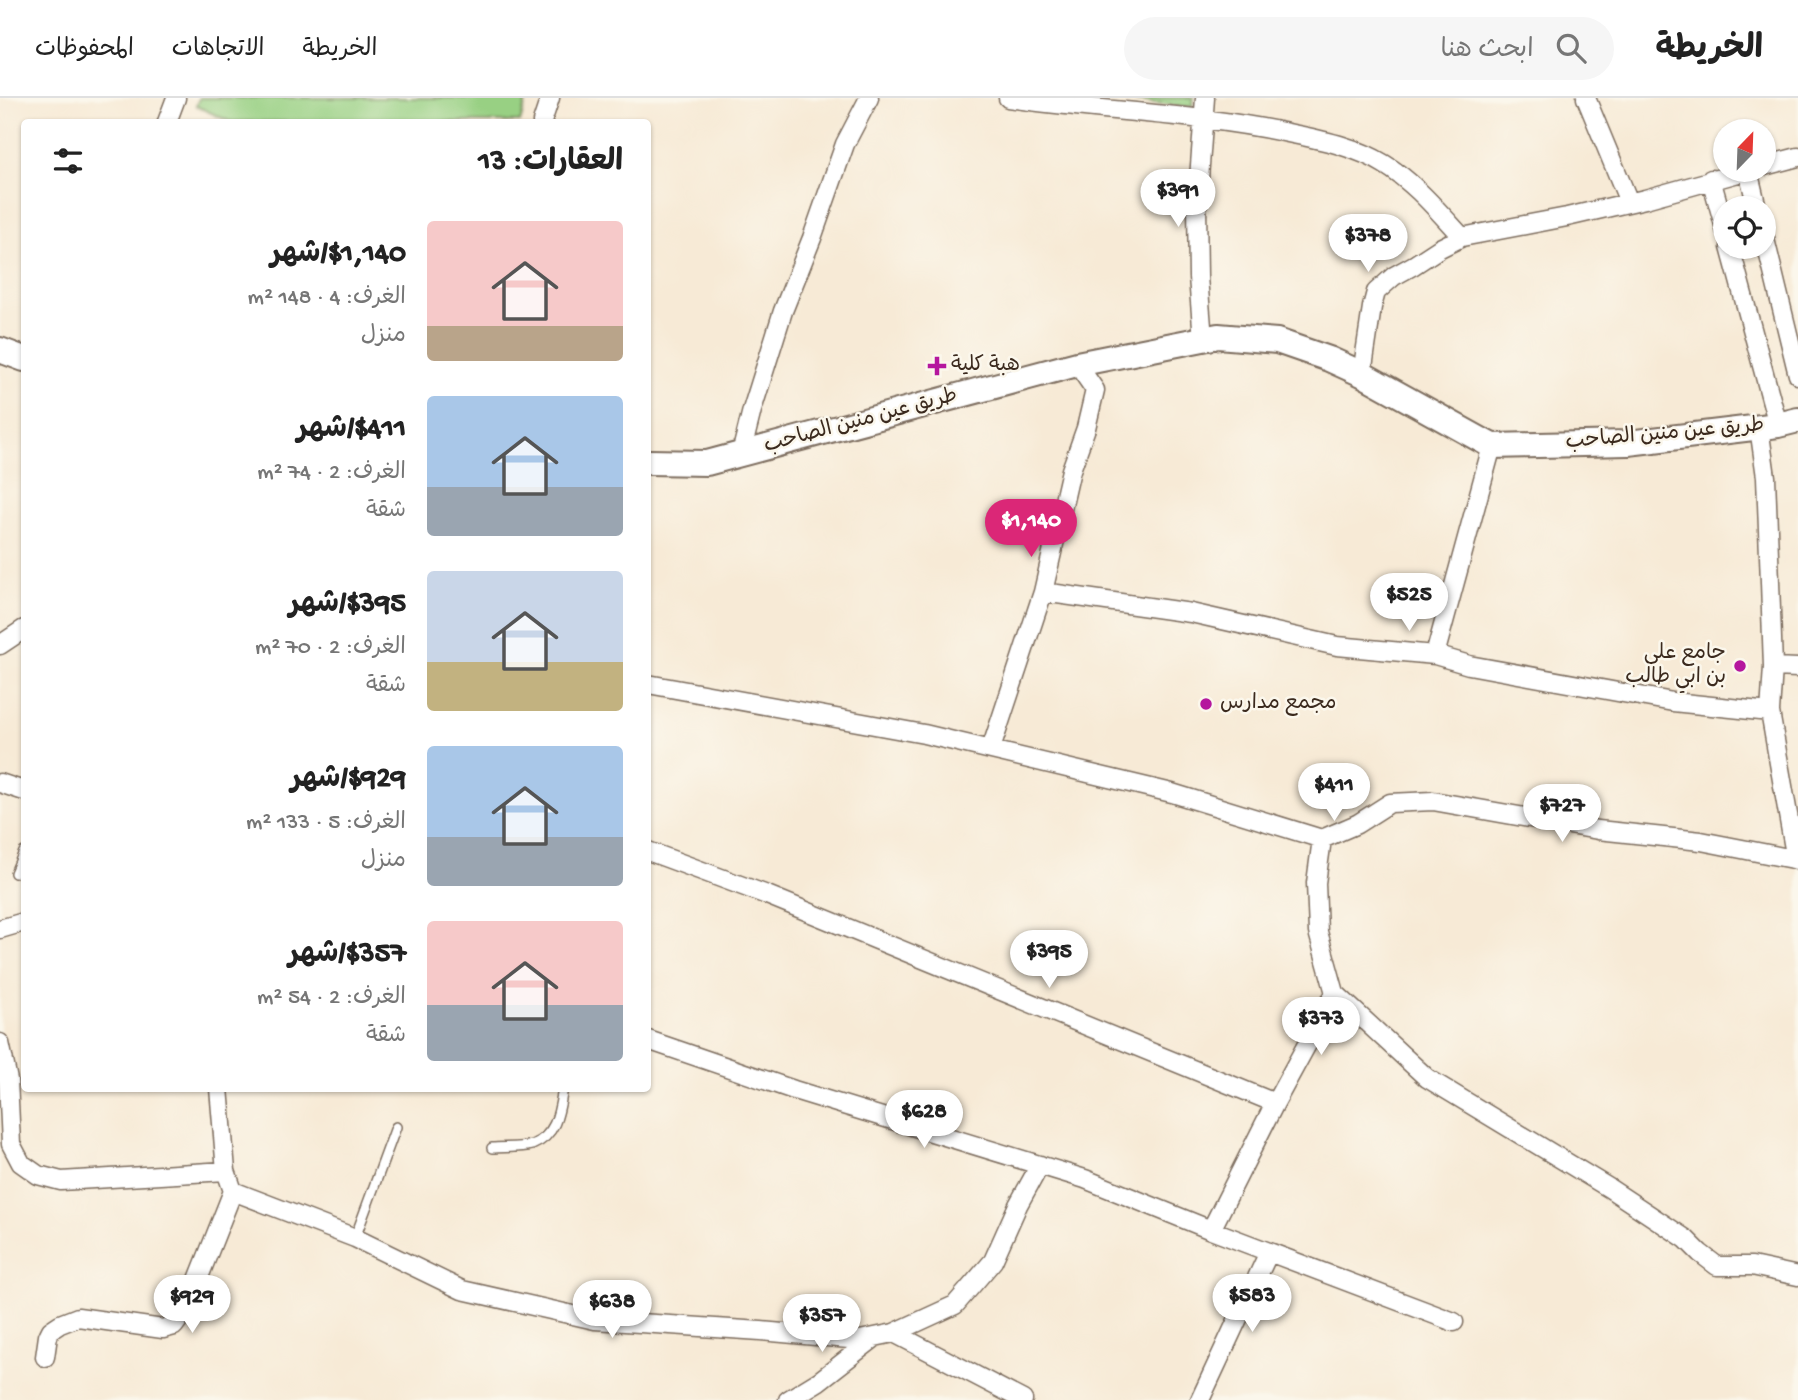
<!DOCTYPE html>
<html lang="ar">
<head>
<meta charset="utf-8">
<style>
	body { margin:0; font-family:"Gochi Hand","Playpen Sans Arabic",sans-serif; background:#f6f6f6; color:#222; direction:rtl; height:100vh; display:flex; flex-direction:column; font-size:26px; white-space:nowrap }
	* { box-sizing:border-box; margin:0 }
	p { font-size:23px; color:#767676 }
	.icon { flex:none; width:38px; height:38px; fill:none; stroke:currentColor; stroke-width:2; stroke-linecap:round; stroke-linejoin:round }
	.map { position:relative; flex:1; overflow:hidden; direction:ltr }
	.details { position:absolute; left:21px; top:21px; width:630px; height:973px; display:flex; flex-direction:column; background:#fff; border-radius:7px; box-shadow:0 2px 5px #0004; direction:rtl }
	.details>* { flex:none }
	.needle { width:46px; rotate:23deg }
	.controls { position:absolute; left:1713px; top:21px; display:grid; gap:14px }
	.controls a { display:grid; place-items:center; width:63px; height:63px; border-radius:50%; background:#fff; box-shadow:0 2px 5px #0004; font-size:35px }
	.price { position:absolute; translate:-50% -60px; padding:0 16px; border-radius:24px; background:#fff; color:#222; font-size:23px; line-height:46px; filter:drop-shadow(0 2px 4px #0008) }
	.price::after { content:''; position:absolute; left:50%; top:42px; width:21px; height:16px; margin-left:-10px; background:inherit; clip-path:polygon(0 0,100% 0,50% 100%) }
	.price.active { background:#db2777; color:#fff }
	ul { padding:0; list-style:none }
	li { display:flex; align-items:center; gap:21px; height:175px; padding:0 28px }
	li span { display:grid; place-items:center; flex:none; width:196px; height:140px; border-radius:7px; color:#555 }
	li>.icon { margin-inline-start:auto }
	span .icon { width:84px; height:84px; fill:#fffc; stroke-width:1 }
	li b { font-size:30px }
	h2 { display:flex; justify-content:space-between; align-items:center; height:84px; padding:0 28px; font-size:30px }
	header { display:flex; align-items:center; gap:42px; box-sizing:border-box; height:98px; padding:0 35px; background:#fff; border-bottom:2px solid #e0e0e0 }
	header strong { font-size:33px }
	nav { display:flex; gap:38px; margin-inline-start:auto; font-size:24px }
	.search { width:490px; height:63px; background:#f6f6f6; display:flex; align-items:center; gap:18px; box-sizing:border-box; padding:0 24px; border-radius:38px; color:#767676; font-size:26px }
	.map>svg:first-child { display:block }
	.green { fill:#98d083; stroke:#6a7d50; stroke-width:2 }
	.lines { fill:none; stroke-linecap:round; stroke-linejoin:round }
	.service-casing { stroke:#7d6d5e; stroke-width:12 }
	.minor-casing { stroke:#7d6d5e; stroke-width:21 }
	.secondary-casing { stroke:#7d6d5e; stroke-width:28 }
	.service { stroke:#fff; stroke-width:9 }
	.minor { stroke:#fff; stroke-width:18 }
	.secondary { stroke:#fff; stroke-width:24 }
	.poi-dot { fill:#b5179e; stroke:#fbf7ec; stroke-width:2.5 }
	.labels { text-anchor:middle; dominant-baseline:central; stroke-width:5; stroke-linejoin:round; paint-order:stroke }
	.poi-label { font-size:21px; fill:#3b2a1e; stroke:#fbf7ec; text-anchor:start }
	.street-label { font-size:21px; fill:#3b2a1e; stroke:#fbf7ec }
</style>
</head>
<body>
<header>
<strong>الخريطة</strong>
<div class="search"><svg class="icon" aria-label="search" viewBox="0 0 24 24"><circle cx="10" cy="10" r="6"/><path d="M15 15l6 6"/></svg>ابحث هنا</div>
<nav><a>الخريطة</a><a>الاتجاهات</a><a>المحفوظات</a></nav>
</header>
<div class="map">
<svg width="1798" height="1302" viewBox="0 0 1798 1302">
	<rect width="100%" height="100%" fill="#fbf7ec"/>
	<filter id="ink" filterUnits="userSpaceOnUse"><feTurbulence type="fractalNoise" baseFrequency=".0143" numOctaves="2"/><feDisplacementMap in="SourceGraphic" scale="14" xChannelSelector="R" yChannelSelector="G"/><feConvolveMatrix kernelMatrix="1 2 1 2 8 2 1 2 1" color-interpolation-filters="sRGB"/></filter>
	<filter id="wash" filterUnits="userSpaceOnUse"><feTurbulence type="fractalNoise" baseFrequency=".00686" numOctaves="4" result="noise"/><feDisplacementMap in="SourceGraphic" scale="28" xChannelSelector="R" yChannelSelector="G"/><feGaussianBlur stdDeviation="1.57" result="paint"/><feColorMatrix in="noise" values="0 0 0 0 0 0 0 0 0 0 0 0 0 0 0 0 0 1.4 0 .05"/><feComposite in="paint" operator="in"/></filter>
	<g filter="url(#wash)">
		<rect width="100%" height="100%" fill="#f7ead6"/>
		<!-- green -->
		<path class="green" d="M199,0h328l-7,24h-289l-35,-16z
			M1107,0h86l-1,9z"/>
	</g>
	<g filter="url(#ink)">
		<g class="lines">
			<!-- service casing -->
			<g class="service-casing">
				<path id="service" d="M15,775l9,-21
					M492,1050c11,-1 30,0 40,-3 25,-10 27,-33 31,-57
					M355,1140l41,-111"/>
			</g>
			<!-- minor casing -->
			<g class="minor-casing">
				<path id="minor" d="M1008,0c93,14 188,15 280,35 33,7 67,13 96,31 30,18 54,47 78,73l105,-20 78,-18 104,-29
					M1586,0l43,104
					M167,24l9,-24
					M542,24l8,-24
					M1764,68l34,-9
					M1748,72l9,38
					M1711,81l15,53
					M1764,137l34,140
					M1730,149l48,178
					M1203,241l-5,-62 -1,-71 8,-108
					M1362,276l10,-67 4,-15 18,-16 20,-11 26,-17 22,-11
					M1759,329l7,50 4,105 3,85 -3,45 26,148
					M741,356l11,-44 31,-99 29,-73 33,-94 24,-46
					M1043,494l148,21 146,33 98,9 34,10 204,37 97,10
					M0,547l24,-16
					M1435,557l57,-209
					M1773,569l25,1
					M648,586l276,50 248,59 150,46 -6,44 2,49 17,61 92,85 182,110 77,51 14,14 17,13h35l46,10
					M991,651l52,-157 28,-122 15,-42 9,-38 -18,-26
					M0,685l24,8
					M1322,741l35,-15 33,-21 43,-2 165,29 103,11 97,19
					M648,753l119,44 508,208 -64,127
					M0,831l24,-7
					M648,942l146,50 291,89 126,51 243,92
					M0,945l8,37 3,64 10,19 17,12 23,6 165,-10
					M219,990l7,83 7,20 122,47 107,52 133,30 166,11 99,9 34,-7 61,-28 38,-44 25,-56 22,-40
					M1275,1005l60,-110
					M894,1235l129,67
					M45,1259l3,-21 3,-6 9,-6 18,-7 85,12 11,-3 12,-16 47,-119
					M788,1302l31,-19 54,-42
					M1200,1302l69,-148"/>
			</g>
			<!-- secondary casing -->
			<g class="secondary-casing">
				<path id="secondary" d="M0,252l24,9
					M648,364l59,1 370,-99 141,-28 59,5 52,18 33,15 130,72 136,-3 150,-18 20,-5"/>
			</g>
			<!-- service -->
			<use href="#service" class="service"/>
			<!-- minor -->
			<use href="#minor" class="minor"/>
			<!-- secondary -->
			<use href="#secondary" class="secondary"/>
		</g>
	</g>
	<!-- markers -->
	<g class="poi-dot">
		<path d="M933.5 257.5h7v7h7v7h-7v7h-7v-7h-7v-7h7z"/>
		<circle cx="1740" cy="568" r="7"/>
		<circle cx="1206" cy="606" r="7"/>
	</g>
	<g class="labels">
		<!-- poi labels -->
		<g class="poi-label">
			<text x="951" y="268">هبة كلية</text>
			<text x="1726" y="556" text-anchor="end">جامع علي<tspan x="1726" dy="24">بن ابي طالب</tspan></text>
			<text x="1220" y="606">مجمع مدارس</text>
		</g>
		<!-- street labels -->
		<g class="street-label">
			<text transform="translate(861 324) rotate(-15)">طريق عين منين الصاحب</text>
			<text transform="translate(1665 337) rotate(-5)">طريق عين منين الصاحب</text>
		</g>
	</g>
</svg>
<div class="controls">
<a><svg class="needle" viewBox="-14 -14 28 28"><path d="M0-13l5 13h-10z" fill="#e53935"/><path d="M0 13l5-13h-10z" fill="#767676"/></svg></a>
<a><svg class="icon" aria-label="locate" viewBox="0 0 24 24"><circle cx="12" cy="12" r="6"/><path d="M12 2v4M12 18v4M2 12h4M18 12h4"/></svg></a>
</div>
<b class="price" style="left:1178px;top:131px">$391</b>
<b class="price" style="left:1368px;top:176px">$378</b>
<b class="price active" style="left:1031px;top:461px">$1,140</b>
<b class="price" style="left:1409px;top:535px">$525</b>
<b class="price" style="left:1334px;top:725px">$411</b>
<b class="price" style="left:1562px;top:746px">$727</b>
<b class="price" style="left:1049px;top:892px">$395</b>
<b class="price" style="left:1321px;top:959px">$373</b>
<b class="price" style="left:924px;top:1052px">$628</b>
<b class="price" style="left:1252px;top:1236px">$583</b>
<b class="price" style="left:192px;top:1237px">$929</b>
<b class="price" style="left:612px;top:1242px">$638</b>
<b class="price" style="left:822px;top:1256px">$357</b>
<section class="details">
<h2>العقارات: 13<svg class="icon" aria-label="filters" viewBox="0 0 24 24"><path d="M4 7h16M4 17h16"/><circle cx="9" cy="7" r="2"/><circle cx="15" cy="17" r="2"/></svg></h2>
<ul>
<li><span style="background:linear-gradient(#f6c9c9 75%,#b9a48a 0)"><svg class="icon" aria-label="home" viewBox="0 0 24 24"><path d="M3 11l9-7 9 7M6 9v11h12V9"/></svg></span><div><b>$1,140/شهر</b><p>الغرف: 4 · 148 m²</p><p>منزل</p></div></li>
<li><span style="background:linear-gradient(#a9c7e8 65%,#9aa5b1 0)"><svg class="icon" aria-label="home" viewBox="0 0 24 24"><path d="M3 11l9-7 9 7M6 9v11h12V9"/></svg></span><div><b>$411/شهر</b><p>الغرف: 2 · 74 m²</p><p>شقة</p></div></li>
<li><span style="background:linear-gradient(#c9d6e8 65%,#c2b280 0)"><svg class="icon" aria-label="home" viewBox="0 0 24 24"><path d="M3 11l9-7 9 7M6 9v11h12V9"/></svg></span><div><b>$395/شهر</b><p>الغرف: 2 · 70 m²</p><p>شقة</p></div></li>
<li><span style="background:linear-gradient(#a9c7e8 65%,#9aa5b1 0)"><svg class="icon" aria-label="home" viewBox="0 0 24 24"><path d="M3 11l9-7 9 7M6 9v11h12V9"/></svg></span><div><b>$929/شهر</b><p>الغرف: 5 · 133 m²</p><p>منزل</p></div></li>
<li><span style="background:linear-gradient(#f6c9c9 60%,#9aa5b1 0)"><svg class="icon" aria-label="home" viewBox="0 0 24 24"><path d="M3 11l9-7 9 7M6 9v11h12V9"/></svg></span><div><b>$357/شهر</b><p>الغرف: 2 · 54 m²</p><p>شقة</p></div></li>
</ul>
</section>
</div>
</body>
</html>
